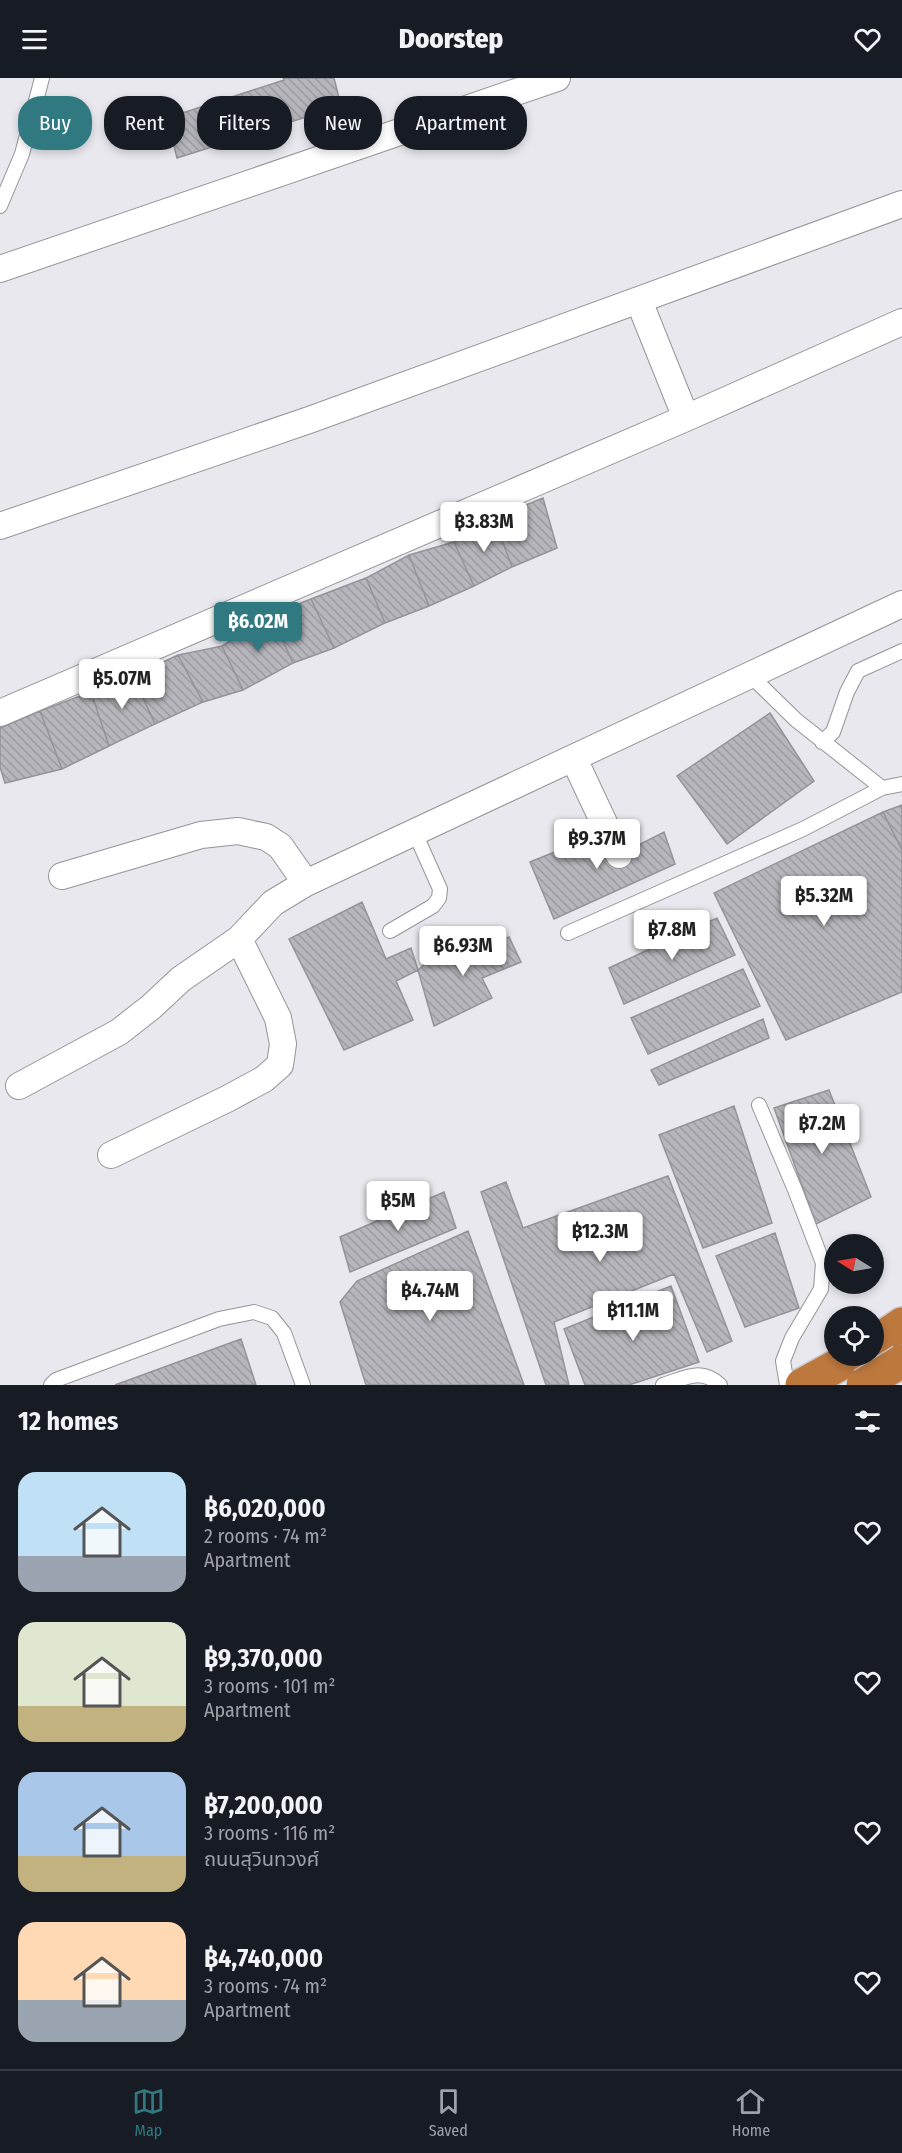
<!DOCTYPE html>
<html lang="en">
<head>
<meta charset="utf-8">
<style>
	body { margin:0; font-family:"Fira Sans Condensed","Noto Sans Thai",sans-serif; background:#20242c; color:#f1f3f6; height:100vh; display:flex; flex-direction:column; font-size:22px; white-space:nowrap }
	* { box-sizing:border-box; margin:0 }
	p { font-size:20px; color:#9ea1a6 }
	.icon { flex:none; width:33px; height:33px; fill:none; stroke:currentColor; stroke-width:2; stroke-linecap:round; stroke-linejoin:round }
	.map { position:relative; height:1307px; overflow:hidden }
	.sheet { display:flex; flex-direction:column; background:#171b24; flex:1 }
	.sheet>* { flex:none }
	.top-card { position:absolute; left:18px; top:18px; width:600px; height:54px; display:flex; gap:12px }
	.needle { width:39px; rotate:281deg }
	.tools { position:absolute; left:824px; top:1156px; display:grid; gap:12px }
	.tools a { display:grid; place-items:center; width:60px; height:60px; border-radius:50%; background:#171b24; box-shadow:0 3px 9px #0003; font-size:30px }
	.price { position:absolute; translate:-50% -51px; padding:0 14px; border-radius:6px; background:#fff; color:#222; font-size:20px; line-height:39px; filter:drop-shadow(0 2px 3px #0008) }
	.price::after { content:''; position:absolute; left:50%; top:36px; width:18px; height:14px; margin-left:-9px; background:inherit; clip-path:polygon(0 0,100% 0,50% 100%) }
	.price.on { background:#307980; color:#fff }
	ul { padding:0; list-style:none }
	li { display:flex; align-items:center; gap:18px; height:150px; padding:0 18px }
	li span { display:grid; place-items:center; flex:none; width:168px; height:120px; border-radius:18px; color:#555 }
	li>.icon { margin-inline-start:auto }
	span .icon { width:72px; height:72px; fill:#fffc; stroke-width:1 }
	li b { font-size:26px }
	h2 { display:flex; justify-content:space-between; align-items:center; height:72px; padding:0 18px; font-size:26px }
	.chip { padding:0 21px; border-radius:24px; background:#171b24; box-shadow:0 3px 9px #0003; font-size:21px; line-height:54px }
	.chip.on { background:#307980; color:#fff }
	header { display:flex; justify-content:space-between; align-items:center; height:78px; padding:0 18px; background:#171b24; font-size:27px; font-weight:800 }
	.menu { display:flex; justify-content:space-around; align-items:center; height:84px; border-top:2px solid #363941; background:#171b24; font-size:16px; color:#9ea1a6 }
	.menu a { display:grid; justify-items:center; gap:3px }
	.menu .on { color:#307980 }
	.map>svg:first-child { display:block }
	.building { fill:url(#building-back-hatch); stroke:#949399; stroke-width:1.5 }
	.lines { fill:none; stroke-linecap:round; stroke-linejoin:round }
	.lane-casing { stroke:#95949a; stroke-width:16 }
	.street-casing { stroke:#95949a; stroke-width:28 }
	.highway-casing { stroke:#c5c5c6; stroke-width:36 }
	.lane { stroke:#fff; stroke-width:14 }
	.street { stroke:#fff; stroke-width:26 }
	.highway { stroke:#bd783e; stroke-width:33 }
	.highway-bridge-casing { stroke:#c5c5c6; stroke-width:36; stroke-linecap:butt }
	.highway-bridge { stroke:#bd783e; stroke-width:33 }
</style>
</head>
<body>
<header><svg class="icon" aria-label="menu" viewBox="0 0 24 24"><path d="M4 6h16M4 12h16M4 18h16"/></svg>Doorstep<svg class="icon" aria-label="heart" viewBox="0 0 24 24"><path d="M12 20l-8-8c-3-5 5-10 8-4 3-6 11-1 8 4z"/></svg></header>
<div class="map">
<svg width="902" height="1307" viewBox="0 0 902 1307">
	<defs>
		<pattern id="building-back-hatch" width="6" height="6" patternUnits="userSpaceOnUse" patternTransform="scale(1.5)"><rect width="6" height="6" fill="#b6b6bc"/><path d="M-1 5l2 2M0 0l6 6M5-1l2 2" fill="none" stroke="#9b9ba1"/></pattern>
	</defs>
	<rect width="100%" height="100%" fill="#e9e8ee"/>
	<!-- building -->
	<path class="building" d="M283,0h51l7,28 -164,52 -10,-40 117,-38z
		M543,420l14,50 -45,19 -18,-49z
		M494,440l18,49 -38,19 -20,-44z
		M454,464l20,44 -45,20 -20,-51z
		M409,477l20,51 -44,17 -19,-45z
		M366,500l19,45 -51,25 -23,-49z
		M311,521l23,49 -41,15 -22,-48z
		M271,537l22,48 -50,27 -21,-44z
		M222,568l21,44 -40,12 -25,-47z
		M178,577l25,47 -48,22 -22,-48z
		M133,598l22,48 -46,22 -18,-54z
		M91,614l18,54 -47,23 -22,-58z
		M40,633l22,58 -57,14 -5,-16v-39z
		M770,635l44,68 -87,63 -50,-68z
		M902,727v45l-19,-38z
		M883,734l19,38v142l-116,48 -72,-147z
		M607,753l12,24 45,-23 11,32 -121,55 -24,-57z
		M362,824l24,57 25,-11 7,22 -22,11 17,39 -69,30 -55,-111z
		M717,840l18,37 -111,49 -15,-36z
		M457,857l7,19 45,-17 12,25 -39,16 10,20 -58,28 -16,-56z
		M743,891l17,37 -112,48 -17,-36z
		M763,941l6,19 -110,47 -8,-15z
		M829,1012l42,107 -55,27 -42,-116z
		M734,1028l38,117 -69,25 -44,-113z
		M668,1098l64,165 -25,11 -33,-78 -120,48 15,63h-23l-65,-193 25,-10 17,46z
		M444,1114l12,36 -106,44 -10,-35z
		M468,1153l56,154h-158l-26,-83 17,-21z
		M775,1155l24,75 -54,19 -29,-71z
		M671,1208l28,76 -70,23h-44l-21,-56z
		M241,1261l15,46h-141z"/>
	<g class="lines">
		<!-- lane casing -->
		<g class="lane-casing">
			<path id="lane" d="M0,128l22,-52 20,-76
				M750,597l46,45 86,68 20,-4
				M822,664l11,-10 14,-40 11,-21 44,-20
				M390,853l43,-25 6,-8 1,-9 -25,-56
				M568,855l235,-104 79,-41
				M759,1027l36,85 28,73 -2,26 -29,49 -9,23 4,24
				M51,1307l5,-5 163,-61 35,-7 18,6 12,15 19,52
				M663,1307c23,-7 38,-18 57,0"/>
		</g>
		<!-- street casing -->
		<g class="street-casing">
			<path id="street" d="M0,191l557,-191
				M639,223l47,117
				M0,448l312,-107 590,-215
				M0,635l686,-295 216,-96
				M574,681l45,96
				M62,798l139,-41 37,-4 28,6 14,9 26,37
				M19,1008l100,-54 32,-25 30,-28 58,-40
				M111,1077l116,-56 37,-20 16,-14 3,-21 -5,-26 -39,-79 34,-36 33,-20 596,-279"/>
		</g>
		<!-- highway casing -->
		<g class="highway-casing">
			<path id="highway" d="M873,1266l29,-20
				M802,1307l53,-29"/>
		</g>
		<!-- lane -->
		<use href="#lane" class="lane"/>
		<!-- street -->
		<use href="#street" class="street"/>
		<!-- highway -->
		<use href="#highway" class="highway"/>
		<!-- highway-bridge casing -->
		<g class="highway-bridge-casing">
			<path id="highway-bridge" d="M863,1307l39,-24"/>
		</g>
		<!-- highway-bridge -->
		<use href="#highway-bridge" class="highway-bridge"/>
	</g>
</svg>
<div class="tools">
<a><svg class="needle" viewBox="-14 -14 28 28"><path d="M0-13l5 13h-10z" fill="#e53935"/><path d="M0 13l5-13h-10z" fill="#9ea1a6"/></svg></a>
<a><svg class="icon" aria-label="locate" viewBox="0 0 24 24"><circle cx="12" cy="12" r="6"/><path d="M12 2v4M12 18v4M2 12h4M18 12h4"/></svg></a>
</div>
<b class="price" style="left:484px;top:475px">฿3.83M</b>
<b class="price on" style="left:258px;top:575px">฿6.02M</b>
<b class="price" style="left:122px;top:632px">฿5.07M</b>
<b class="price" style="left:597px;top:792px">฿9.37M</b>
<b class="price" style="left:824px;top:849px">฿5.32M</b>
<b class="price" style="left:672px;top:883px">฿7.8M</b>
<b class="price" style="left:463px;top:899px">฿6.93M</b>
<b class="price" style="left:822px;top:1077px">฿7.2M</b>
<b class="price" style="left:398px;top:1154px">฿5M</b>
<b class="price" style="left:600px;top:1185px">฿12.3M</b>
<b class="price" style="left:430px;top:1244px">฿4.74M</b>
<b class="price" style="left:633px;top:1264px">฿11.1M</b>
<div class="top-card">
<a class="chip on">Buy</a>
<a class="chip">Rent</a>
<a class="chip">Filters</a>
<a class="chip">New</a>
<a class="chip">Apartment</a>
</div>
</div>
<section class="sheet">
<h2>12 homes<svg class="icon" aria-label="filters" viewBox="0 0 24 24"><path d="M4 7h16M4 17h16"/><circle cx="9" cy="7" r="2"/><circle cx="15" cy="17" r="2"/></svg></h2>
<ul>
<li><span style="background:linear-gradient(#bfe0f5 70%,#9aa5b1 0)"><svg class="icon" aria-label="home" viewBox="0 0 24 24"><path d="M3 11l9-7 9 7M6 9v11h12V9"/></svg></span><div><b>฿6,020,000</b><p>2 rooms · 74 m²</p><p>Apartment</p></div><svg class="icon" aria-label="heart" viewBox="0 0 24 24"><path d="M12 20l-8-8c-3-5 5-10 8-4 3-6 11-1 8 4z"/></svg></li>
<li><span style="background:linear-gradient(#dfe7d0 70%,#c2b280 0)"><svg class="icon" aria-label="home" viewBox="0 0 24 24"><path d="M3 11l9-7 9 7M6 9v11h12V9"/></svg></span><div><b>฿9,370,000</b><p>3 rooms · 101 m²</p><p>Apartment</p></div><svg class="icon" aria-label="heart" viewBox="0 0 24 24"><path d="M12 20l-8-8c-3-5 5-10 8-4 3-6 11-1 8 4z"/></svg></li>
<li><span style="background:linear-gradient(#a9c7e8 70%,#c2b280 0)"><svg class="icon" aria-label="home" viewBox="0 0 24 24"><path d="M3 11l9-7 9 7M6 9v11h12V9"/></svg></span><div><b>฿7,200,000</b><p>3 rooms · 116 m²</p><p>ถนนสุวินทวงศ์</p></div><svg class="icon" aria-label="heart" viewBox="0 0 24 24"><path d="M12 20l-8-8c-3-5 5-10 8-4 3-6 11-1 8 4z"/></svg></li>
<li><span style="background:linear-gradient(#ffd9b3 65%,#9aa5b1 0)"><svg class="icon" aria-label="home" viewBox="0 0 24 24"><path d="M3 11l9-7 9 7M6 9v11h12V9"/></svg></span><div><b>฿4,740,000</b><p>3 rooms · 74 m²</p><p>Apartment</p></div><svg class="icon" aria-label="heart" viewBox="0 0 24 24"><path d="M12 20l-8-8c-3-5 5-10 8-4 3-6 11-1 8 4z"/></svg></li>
</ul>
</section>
<nav class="menu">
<a class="on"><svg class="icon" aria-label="map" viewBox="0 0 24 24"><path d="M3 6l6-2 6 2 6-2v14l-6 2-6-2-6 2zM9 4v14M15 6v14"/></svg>Map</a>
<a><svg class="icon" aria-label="saved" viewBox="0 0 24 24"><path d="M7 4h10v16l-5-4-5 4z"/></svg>Saved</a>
<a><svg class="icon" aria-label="home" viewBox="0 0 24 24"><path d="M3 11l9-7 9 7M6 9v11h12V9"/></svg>Home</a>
</nav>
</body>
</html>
